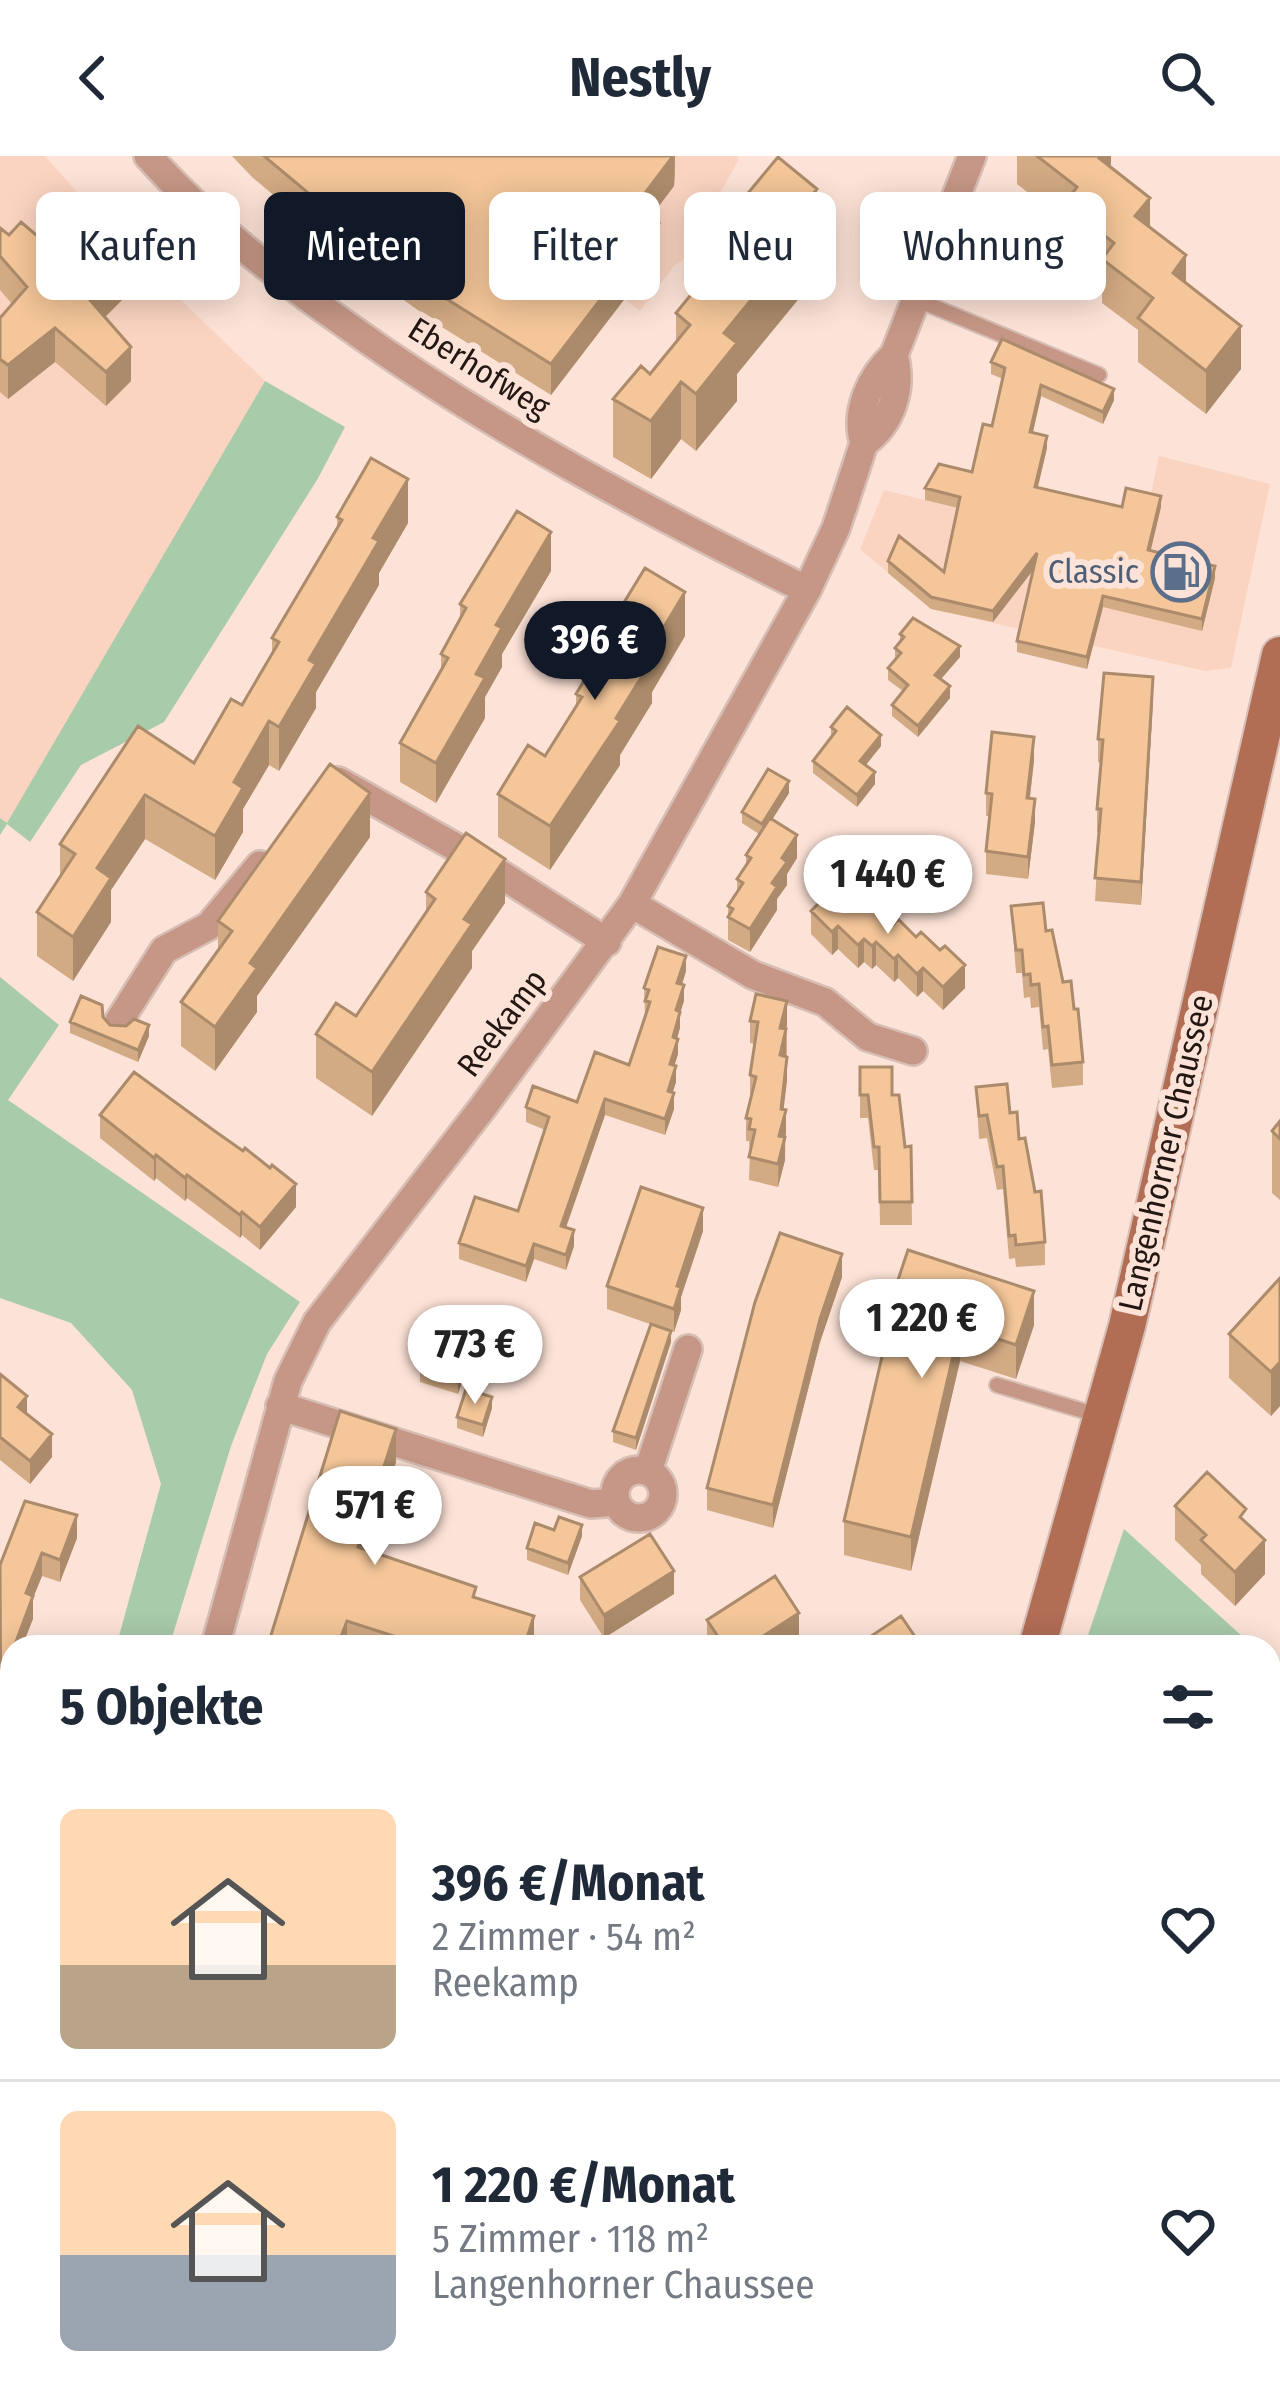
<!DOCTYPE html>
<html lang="de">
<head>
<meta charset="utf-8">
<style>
	body { margin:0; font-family:"Fira Sans Condensed",sans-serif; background:#f6f6f7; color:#1f2937; height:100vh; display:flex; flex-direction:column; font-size:45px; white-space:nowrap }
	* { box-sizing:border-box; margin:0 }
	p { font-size:39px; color:#747a83 }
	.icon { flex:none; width:66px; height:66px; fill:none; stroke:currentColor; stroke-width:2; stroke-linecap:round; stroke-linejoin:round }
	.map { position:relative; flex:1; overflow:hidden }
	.sheet { position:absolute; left:0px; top:1479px; width:1281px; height:768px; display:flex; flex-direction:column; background:#fff; border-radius:36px 36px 0 0; box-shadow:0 6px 30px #0003 }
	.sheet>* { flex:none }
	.banner { position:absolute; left:36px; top:36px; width:1209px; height:108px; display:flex; gap:24px }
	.price { position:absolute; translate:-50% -102px; padding:0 27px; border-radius:42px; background:#fff; color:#222; font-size:39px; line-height:78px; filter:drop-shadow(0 3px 6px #0008) }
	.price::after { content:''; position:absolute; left:50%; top:72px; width:36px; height:27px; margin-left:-18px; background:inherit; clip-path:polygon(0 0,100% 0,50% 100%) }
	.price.current { background:#111827; color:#fff }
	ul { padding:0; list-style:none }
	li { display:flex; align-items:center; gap:36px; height:300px; padding:0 60px }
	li+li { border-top:3px solid #e0e1e3 }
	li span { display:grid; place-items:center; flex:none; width:336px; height:240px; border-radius:18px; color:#555 }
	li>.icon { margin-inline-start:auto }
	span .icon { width:144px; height:144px; fill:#fffc; stroke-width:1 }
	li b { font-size:51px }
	h2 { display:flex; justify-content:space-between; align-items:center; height:144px; padding:0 60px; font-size:51px }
	.chip { padding:0 42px; border-radius:18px; background:#fff; box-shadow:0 6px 30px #0003; font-size:42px; line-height:108px }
	.chip.current { background:#111827; color:#fff }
	header { display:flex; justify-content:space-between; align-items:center; height:156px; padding:0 60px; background:#fff; font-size:54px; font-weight:700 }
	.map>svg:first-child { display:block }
	.built { fill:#fbd4c1 }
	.green { fill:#a8cbaa }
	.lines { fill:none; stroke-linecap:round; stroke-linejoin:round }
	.service-casing { stroke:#d6beb4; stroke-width:18 }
	.minor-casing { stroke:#d6beb4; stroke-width:32 }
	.secondary-casing { stroke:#d6beb4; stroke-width:40 }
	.service { stroke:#c69786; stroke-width:14 }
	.minor { stroke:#c69786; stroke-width:27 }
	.secondary { stroke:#b26d55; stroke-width:36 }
	.wall { fill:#d2aa84 }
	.shaded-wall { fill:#ab8b6b }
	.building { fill:#f4c699; stroke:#ab8b6b; stroke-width:3 }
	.labels { text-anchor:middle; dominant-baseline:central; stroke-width:12; stroke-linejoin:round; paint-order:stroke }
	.street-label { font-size:33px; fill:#221712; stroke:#fde3d7 }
	.service-label { font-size:33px; fill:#4e5e75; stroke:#fde3d7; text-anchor:end }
</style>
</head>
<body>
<header><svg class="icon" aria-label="back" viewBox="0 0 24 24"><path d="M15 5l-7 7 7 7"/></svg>Nestly<svg class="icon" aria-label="search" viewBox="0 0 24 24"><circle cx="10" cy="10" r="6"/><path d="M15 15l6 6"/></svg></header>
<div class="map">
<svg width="1280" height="2247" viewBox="0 0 1280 2247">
	<rect width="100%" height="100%" fill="#fde3d7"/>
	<!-- built -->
	<path class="built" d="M0,0h45l83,93 137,132 -258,443 -7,-6z
		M441,0h296l2,3 -56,101 -9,6 -34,45z
		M1159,300l111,28 -39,184 -26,3 -274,-62 -71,-60 24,-59 41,10 14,-25 182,44 28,-15z"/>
	<!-- green -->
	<path class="green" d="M265,225l80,46 -28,53 -153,242 -83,43 -51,77 -23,-18 -7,11v-17l7,5z
		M0,821l59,48 -51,75 292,202 -33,52 -36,92 -62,201h-53l45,-163 -29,-94 -61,-67 -71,-25z
		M1124,1373l130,118h-170z
		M1269,1504l11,10v153l-11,15z
		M1269,1812l11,8v104l-8,16z"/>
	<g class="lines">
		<!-- service casing -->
		<g class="service-casing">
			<path id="service" d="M915,143l184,76
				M997,1229l100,30
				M951,2235l14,12"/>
		</g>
		<!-- minor casing -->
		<g class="minor-casing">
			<path id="minor" d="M148,0c60,67 128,120 201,171 143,102 300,185 458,263
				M864,287c28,-20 39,-55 30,-88
				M338,625l137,77 132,84
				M632,748l121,71 72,27 43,35 45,14
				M119,865l45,-71 45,-24 51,-61
				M280,1250l311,98 25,-2
				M615 1338a24 24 0 1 1 48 0a24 24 0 1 1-48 0Z
				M648,1315l40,-122
				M215,1491l73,-266 29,-59 166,-215 149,-203 175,-314 29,-62 28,-85c-10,-32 7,-67 30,-88l78,-199
				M0,1776l12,3
				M0,1940l12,-12
				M1269,2081l11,-77
				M1246,2247l2,-12"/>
		</g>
		<!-- secondary casing -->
		<g class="secondary-casing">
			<path id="secondary" d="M1037,1491l90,-321 153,-671
				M775,2247l4,-12"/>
		</g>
		<!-- service -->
		<use href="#service" class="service"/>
		<!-- minor -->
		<use href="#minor" class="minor"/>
		<!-- secondary -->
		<use href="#secondary" class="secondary"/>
	</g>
	<!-- wall -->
	<path class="wall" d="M232,0h443v21l-1,9 -23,31 8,37 -108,141 -114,-71 -69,-50 -115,-96z
		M1017,0h94v11l130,202 -35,45 -68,-52v-32l-36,-27v-26l-38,-29v-27l-47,-37z
		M734,54l83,37 -16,20v29l-64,78v27l-41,50 -15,-12 -30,40 -38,-22v-58l37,-25 26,-32v-29l58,-71z
		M0,72l9,7 55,24 73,26 -32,32 26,64 -25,25 -51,-44 -47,37 -8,-7v-74l12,-14 -12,-14z
		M991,206l123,38 -11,24 -62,-28 -8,37 14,15 -9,39 84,20h39l-11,44 65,27 -13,53 -99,-24 -16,62 -70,-17v-11l16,-71 -40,52 -62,-13 -43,-36v-12l56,11 14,-64 -33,-8v-12l47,-16 20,-46 11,-47 -12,-5z
		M337,361l71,6 -29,50v12l-63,107v16l-37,63 -10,-6 -26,44v23l-28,48 -70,-41 -34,51v32l-38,59 -36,-25v-44l23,-35v-33l134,-81 48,-58 30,-52v-15l65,-110z
		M551,415l-49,83v13l-17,30v21l-49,85 -36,-21v-39l41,-72v-17l19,-35v-15z
		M606,476l79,4 -33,56v11l-32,52v10l-70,105 -52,-33v-43l47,-38 31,-50v-12l30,-50z
		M900,478l60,23 -19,22 9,19 -32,39 -26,-21v-11l11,-14 -15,-11v-12l7,-8v-12l5,-6z
		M1153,544l-12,205 -46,-4 4,-69h-2v-23l4,-46 -3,-1v-23z
		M831,571l50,19 -15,19 9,19 -18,23 -44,-34v-12l18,-23z
		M1034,604l-4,38 5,24 -7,57 -42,-5v-23l3,-35h-3v-23z
		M789,637l-17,26 25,39 -10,16v11l-10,14v11l-27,42 -22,-12v-34l9,-14v-13l9,-13v-11l13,-21 -17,-11v-11z
		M370,681l-113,159v16l-42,59 -34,-25v-44l37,-52v-29z
		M426,736l79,11 -33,48v17l-100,148 -56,-38v-44l40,-18 70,-103z
		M837,747l31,8 25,14 72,63 -22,22 -20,-19 -6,6 -19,-19 -4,4 -18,-17 -4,4 -8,-7 -6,6 -20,-19 -6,6 -21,-21v-23z
		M1011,750l35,25 28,78 9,53v23l-31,3 -4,-39 -5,1 -4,-43 -8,1 -1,-11 -6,1 -2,-25h-6z
		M686,815l-4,14 2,16 -4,11v16l-3,10 1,16 -4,12 2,16 -4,11 2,16 -9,26 -60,-20 -39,113 8,18 -8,24 -32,-11 -8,23 -67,-23v-16l59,-32 27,-81 -19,-8v-15l51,-5 52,-37 16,-50 -1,-27z
		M103,861l7,8 39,11 -11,26 -68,-29v-11z
		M750,865l37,3v56l-4,29 3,1 -1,50 -7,27 -29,-7 1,-28 -1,-11h-3v-23l4,-20v-23l5,-31 -5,-1z
		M860,911l32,28 13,52 6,-1 1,79h-32l-1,-55h-5l-6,-52h-8z
		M976,931l34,26 9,26 26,103v23l-29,2 -1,-9 -6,1 -6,-70 -6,1 -10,-52 -8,1z
		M100,959l196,92 -36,43 -18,-15 -2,3 -53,-40 -2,3 -29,-23 -2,3 -54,-43z
		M1280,965v79l-8,-7v-62z
		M703,1075l-22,66v13l-7,22 -3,-1v11l-35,108 -23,-8v-11l54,-101 -60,-21v-23z
		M842,1121l-22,65 -47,186 -66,-18v-22z
		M1280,1122v128l-9,10 -42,-38v-44z
		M893,1139l141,30 -18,54 -56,-18 -49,210 -67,-16v-34l49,-210z
		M474,1189l-16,49 -38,-12v-12z
		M0,1218l27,40 25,43 -22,27 -30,-24z
		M492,1252l-9,29 -26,-9v-11z
		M396,1306l-29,89 109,47 58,49h-274l8,-2z
		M1175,1350l71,17 19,51 -30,32 -34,-32v-9l-26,-25z
		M554,1374l28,6 -14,39 -41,-15v-12z
		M77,1382l-17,44 -18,-6 -9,22v21l-21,28v27l-2,6 2,1v67l-11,28 -1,-211z
		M580,1421l94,17 -70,44 -24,-38z
		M707,1464l92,16 -17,11h-72l-3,-4z
		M1280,1739v57l-11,-10v-35z
		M12,2000v75l-12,-9v-51z
		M46,2235h82l26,12h-82z
		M1135,2235h68v12h-67z"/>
	<!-- shaded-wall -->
	<path class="shaded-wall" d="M673,0h2l-1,30 -38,50v-31z
		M1101,0h10v32l-12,-30z
		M817,33v58l-16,20v29l-64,78v27l-41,50v-57l28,-61 62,-106z
		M1150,42v44l-15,-26z
		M659,67v31l-108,141v-31z
		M137,95v34l-48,48v-34z
		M1186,99v44l-13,-26z
		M1241,170v43l-35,45v-43z
		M55,172v34l-47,37v-34z
		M131,191v34l-25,25v-34z
		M681,226v57l-30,40v-58z
		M1041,229v11l-11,48v-12z
		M1114,233v11l-11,24v-12z
		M1047,280v12l-12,50v-11z
		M408,323v44l-29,50v12l-63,107v16l-37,63v-44l30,-67 64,-122z
		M1161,340v11l-13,55v-12z
		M551,376v39l-49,83v13l-17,30v21l-49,85v-40l60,-138z
		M1037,397v12l-44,57v-11z
		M1215,410v12l-13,53v-12z
		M685,436v44l-33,56v11l-32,52v10l-70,105v-44l66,-108 30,-61z
		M1103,440v11l-16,62v-12z
		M960,490v11l-25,29v-11z
		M1153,521v23l-12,205v-23z
		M950,530v12l-32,39v-11z
		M269,565v44l-26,44v23l-28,48v-44l19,-54z
		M881,579v11l-21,26v-11z
		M1034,581v23l-7,61v-23z
		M875,616v12l-18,23v-12z
		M789,625v12l-27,43v-12z
		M370,637v44l-113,159v16l-42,59v-44l35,-64z
		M145,639v44l-34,51v32l-38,59v-44l24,-69z
		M1035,643v23l-7,57v-22z
		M797,679v23l-10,16v11l-10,14v11l-27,42v-23l22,-46 10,-25z
		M505,703v44l-33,48v17l-100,148v-44l92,-153z
		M838,770v23l-6,6v-23z
		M864,783v23l-6,6v-23z
		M876,786v23l-4,4v-23z
		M898,799v23l-4,4v-23z
		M686,800v15l-9,28v-16z
		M965,809v23l-22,22v-23z
		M923,812v23l-6,6v-23z
		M684,829v16l-8,25v-16z
		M787,845v23l-7,27v-23z
		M680,856v16l-7,24v-15z
		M149,869v11l-11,26v-12z
		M786,873v23l-6,26v-23z
		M678,883v15l-8,26v-16z
		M787,901v23l-6,52v-23z
		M676,910v16l-8,25v-16z
		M674,937v16l-9,26v-16z
		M605,943v16l-44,126v-15z
		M786,954v23l-4,14 3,-10v23l-7,27 1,-51z
		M156,999v23l-2,3v-23z
		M187,1019v23l-2,3v-23z
		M296,1028v23l-36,43v-23z
		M703,1052v23l-22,66v13l-7,22v-23l3,-23z
		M242,1056v23l-2,3v-23z
		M574,1074v16l-8,24v-15z
		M534,1088v15l-8,23v-16z
		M842,1098v23l-22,65 -47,186v-23l47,-186z
		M1034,1135v34l-18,54v-34z
		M960,1170v35l-49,210v-34z
		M671,1175v11l-35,108v-12z
		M474,1178v11l-16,49v-12z
		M1280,1206v44l-9,10v-44z
		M27,1240v22l-9,-11z
		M492,1241v11l-9,29v-12z
		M396,1273v33l-38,118v-33z
		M52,1278v23l-22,27v-23z
		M77,1359v23l-17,44v-22z
		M582,1369v11l-14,39v-12z
		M1265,1384v34l-30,32v-34z
		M42,1397v23l-9,22v21l-11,28h-8l12,-54z
		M674,1415v23l-70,44v-23z
		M799,1457v23l-17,11h-36z
		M534,1460v31h-10z
		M347,1465v26h-10z
		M12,1495v23l-10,26v-23z
		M12,1569v23l-11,28v-23z
		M217,2235h5l-5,12h-6z
		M687,2235h8l-4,12h-9z
		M936,2235h15v12h-37z
		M1185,2235h18v12h-29z"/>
	<!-- building -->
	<path class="building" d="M264,0h409l-37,49 23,18 -108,141 -114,-71 -69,-50z
		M1037,0h64l-2,2 51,40 -15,18 51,39 -13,18 68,53 -35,45 -68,-53 15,-20 -51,-39 12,-16 -50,-39 13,-17z
		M778,1l39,32 -31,38 15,12 -77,94 13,10 -41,51 -15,-12 -30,39 -38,-22 28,-33 9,8 40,-49 -14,-12 74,-91 -16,-12z
		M21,66l43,37 39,-32 34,24 -48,48 42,48 -25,25 -51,-44 -47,37 -8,-6v-41l27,-31 -27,-31v-28l9,7z
		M1002,183l112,50 -11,23 -62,-27 -11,47 17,4 -12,51 87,20 4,-19 35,8 -13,54 67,16 -13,53 -99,-23 -16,61 -70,-16 20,-88 -44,58 -62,-14 -43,-36 11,-25 45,36 16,-75 -35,-9 14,-24 33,8 11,-48 9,2 13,-58 -14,-6z
		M371,302l37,21 -35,59 6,3 -70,119 7,4 -37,63 -10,-6 -35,61 9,6 -28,48 -70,-41 -48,73 14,10 -38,59 -36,-25 38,-58 -15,-10 78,-118 56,37 37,-64 11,6 37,-63 -7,-4 70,-118 -5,-3z
		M517,355l34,21 -55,93 6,3 -26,46 9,4 -49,85 -36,-20 48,-85 -7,-4 25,-46 -6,-4z
		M645,412l40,24 -39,65 6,3 -36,58 4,3 -70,105 -52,-32 30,-49 17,11 37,-59 -6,-3 36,-59 -6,-3z
		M913,462l47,28 -25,29 15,11 -32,40 -26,-21 16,-20 -20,-17 13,-15 -6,-5 9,-11 -4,-3z
		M1104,517l49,4 -12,205 -46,-4 6,-69h-4l6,-69 -5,-1z
		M847,551l34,28 -21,26 15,11 -18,23 -44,-34 23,-30 -5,-4z
		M992,576l42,5 -7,61 8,1 -7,58 -42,-6 6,-57 -6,-1z
		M330,608l40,29 -120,170 7,5 -42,59 -34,-25 51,-71 -14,-10z
		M768,613l21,12 -27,43 -20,-12z
		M770,662l27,17 -15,23 5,4 -15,21 5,4 -27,42 -22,-12 5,-8 -5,-3 15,-23 -6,-4 14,-21 -5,-3z
		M466,677l39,26 -41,60 8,5 -100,148 -56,-38 20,-31 20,13 79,-117 -9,-7z
		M848,736l20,19 5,-5 20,19 5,-6 18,18 5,-5 19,18 5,-4 20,19 -22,22 -20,-19 -6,6 -19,-19 -4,4 -18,-17 -4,4 -8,-7 -6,6 -20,-19 -6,6 -21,-21 17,-17 9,9z
		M1043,747l3,28 6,-1 11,52 8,-1 3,28h4l5,53 -31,3 -4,-39 -5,1 -4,-43 -8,1 -1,-11 -6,1 -2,-25h-6l-5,-44z
		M658,791l28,9 -9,27 7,2 -8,25 4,2 -7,25 5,2 -8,25 6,2 -8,25 6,2 -9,26 -60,-20 -44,127 13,4 -8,25 -32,-11 -8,22 -67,-23 16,-46 43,14 31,-94 -23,-10 7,-21 44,16 18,-50 34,13 21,-63 -5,-1 4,-11 -5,-2z
		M756,838l31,7 -7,27 6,1 -6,26 7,2 -6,52 5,1 -7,26 6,1 -7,27 -29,-7 6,-27 -6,-1 2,-10 -5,-1 10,-41 -6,-2 8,-53 -8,-1z
		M81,840l21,9 1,12 7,8 16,1 8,-7 15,6 -11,25 -68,-28z
		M860,911h32v28h7l6,52 6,-1 1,56h-32l-1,-55h-5l-6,-52h-8z
		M134,916l82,60 27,19 2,-3 25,20 2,-3 24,19 -36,43 -18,-15 -2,3 -53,-40 -2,3 -29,-23 -2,3 -54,-43z
		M1007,928l3,29 7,-1 2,27 6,-1 10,54 6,-1 4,51 -29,3 -1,-10 -6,1 -6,-70 -6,1 -10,-52 -8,1 -3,-29z
		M1280,965v18l-8,-8z
		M641,1031l62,21 -26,78 4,1 -7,22 -67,-23z
		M780,1077l62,21 -22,65 -47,186 -66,-17 48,-186z
		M908,1094l126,41 -18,54 -56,-19 -49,211 -67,-16 52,-225 -3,-1z
		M1280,1122v84l-9,10 -42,-38z
		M435,1165l39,13 -16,48 -38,-12z
		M651,1168l20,7 -35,107 -23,-7z
		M0,1218l27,22 -9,11 34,27 -22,27 -30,-24z
		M466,1233l26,8 -9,28 -26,-8z
		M340,1255l56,18 -38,118 118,40 -3,10 61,19 -10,31h-96l-81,-26 -10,26h-77l1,-5 7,3z
		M1207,1316l39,37 -6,8 25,23 -30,32 -34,-32 5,-5 -31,-29z
		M25,1345l52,14 -17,45 -18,-7 -16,40 7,3 -19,51h-2l-10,30 10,4v44l-11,28 -1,-188z
		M559,1361l23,8 -14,38 -41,-15 8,-25 19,7z
		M650,1378l24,37 -70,44 -24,-38z
		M775,1420l24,37 -53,34h-21l-18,-27z
		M901,1460l21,31h-67z
		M1280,1739v34l-11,-10v-12z
		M12,2000v52l-12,-9v-28z
		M72,2235h56l26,12h-56z
		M162,2235h55l-6,12h-55z
		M396,2235h44l-5,12h-43z
		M637,2235h50l-5,12h-49z
		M862,2235h74l-22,12h-45l-10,-9z
		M1028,2235h3l14,12h-27z
		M1160,2235h25l-11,12z"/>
	<!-- icons -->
	<defs>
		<g id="fuel-ring" transform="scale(3)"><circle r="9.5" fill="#fde3d7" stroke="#5c6f8a" stroke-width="1.5"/><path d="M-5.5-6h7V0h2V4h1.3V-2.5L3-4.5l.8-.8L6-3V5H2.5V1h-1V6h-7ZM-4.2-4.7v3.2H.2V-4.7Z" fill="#5c6f8a"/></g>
	</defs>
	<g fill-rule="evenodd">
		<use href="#fuel-ring" x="1181" y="416"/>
	</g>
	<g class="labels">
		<!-- street labels -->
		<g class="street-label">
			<text transform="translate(479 212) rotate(32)">Eberhofweg</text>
			<text transform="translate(502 867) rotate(-53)">Reekamp</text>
			<text transform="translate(1166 997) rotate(-77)">Langenhorner Chaussee</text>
		</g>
		<!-- service labels -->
		<g class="service-label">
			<text x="1139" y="416">Classic</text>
		</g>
	</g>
</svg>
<b class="price current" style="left:595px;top:547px">396 €</b>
<b class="price" style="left:888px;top:781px">1 440 €</b>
<b class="price" style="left:922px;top:1225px">1 220 €</b>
<b class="price" style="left:475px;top:1251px">773 €</b>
<b class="price" style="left:375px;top:1412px">571 €</b>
<div class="banner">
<a class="chip">Kaufen</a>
<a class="chip current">Mieten</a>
<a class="chip">Filter</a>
<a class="chip">Neu</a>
<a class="chip">Wohnung</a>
</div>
<section class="sheet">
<h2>5 Objekte<svg class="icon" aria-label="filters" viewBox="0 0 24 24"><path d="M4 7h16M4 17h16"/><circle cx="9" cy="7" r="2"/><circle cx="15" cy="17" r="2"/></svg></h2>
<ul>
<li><span style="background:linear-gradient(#ffd9b3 65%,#b9a48a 0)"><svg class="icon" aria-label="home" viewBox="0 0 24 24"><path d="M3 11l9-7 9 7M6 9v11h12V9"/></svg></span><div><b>396 €/Monat</b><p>2 Zimmer · 54 m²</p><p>Reekamp</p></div><svg class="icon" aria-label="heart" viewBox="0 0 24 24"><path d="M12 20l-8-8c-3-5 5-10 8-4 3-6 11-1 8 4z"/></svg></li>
<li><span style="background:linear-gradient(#ffd9b3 60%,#9aa5b1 0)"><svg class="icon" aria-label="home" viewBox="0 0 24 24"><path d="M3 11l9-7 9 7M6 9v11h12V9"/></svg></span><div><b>1 220 €/Monat</b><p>5 Zimmer · 118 m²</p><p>Langenhorner Chaussee</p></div><svg class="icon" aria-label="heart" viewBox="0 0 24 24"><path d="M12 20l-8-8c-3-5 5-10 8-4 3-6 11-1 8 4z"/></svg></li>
</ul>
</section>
</div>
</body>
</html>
